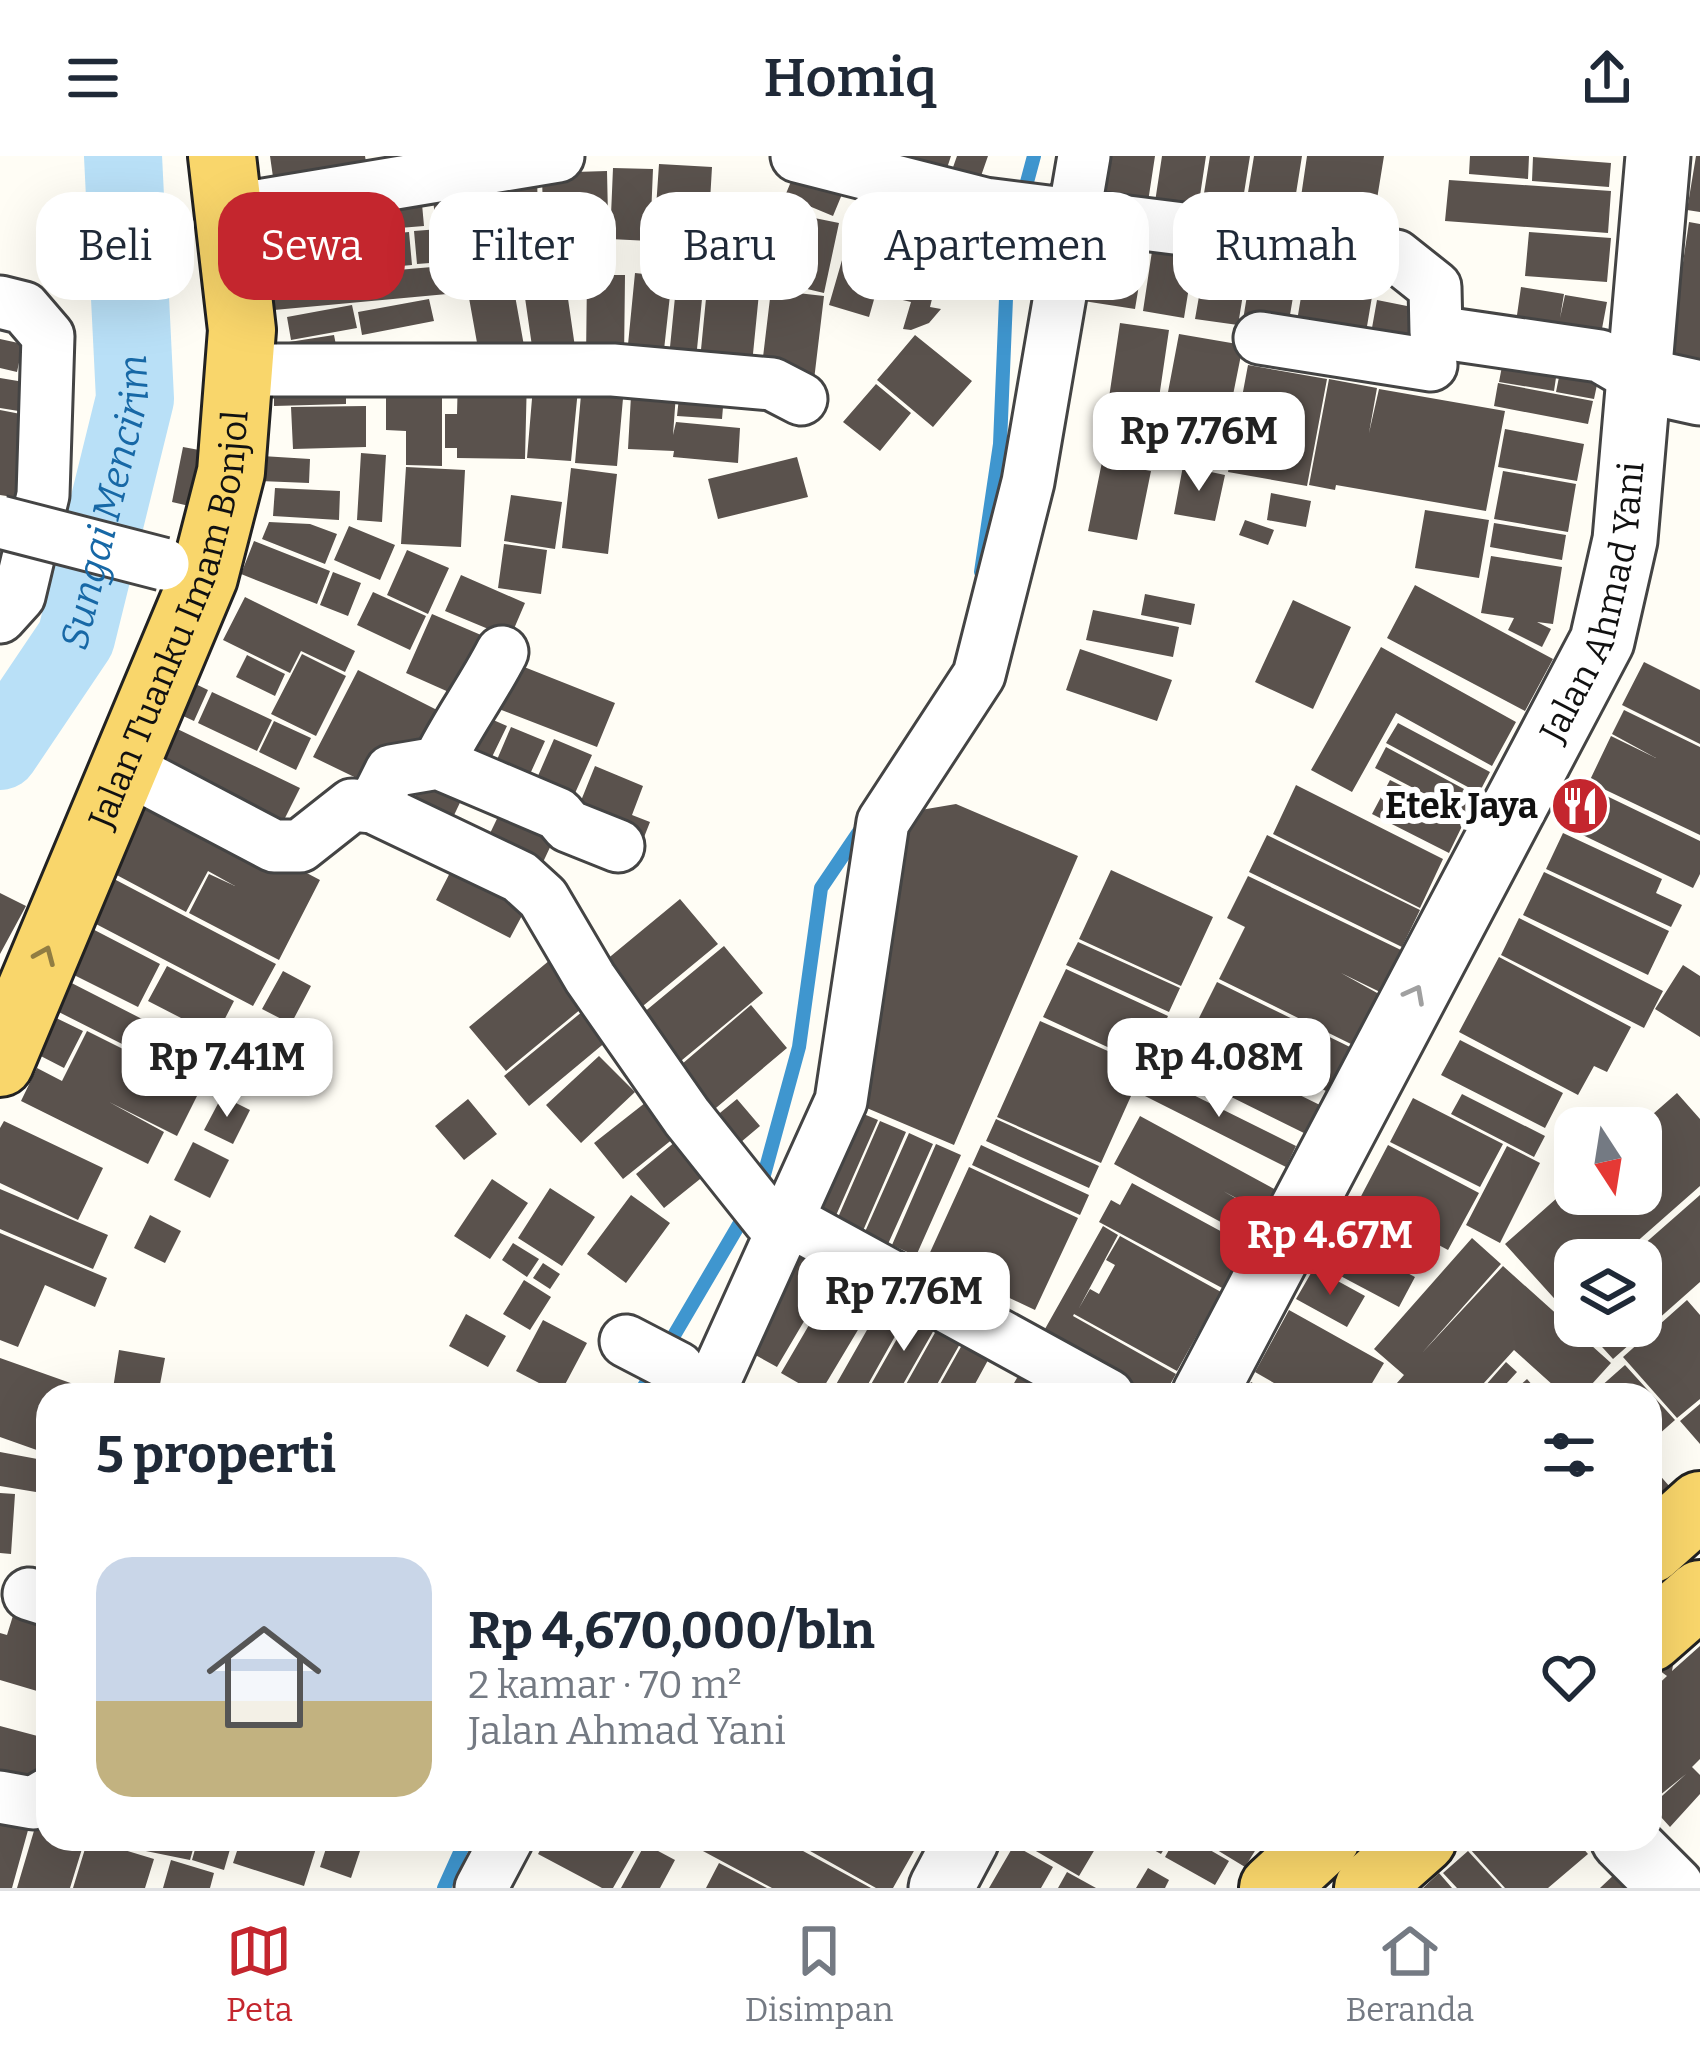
<!DOCTYPE html>
<html lang="id">
<head>
<meta charset="utf-8">
<style>
	body { margin:0; font-family:Bitter,serif; background:#f6f6f7; color:#1f2937; height:100vh; display:flex; flex-direction:column; font-size:45px; white-space:nowrap }
	* { box-sizing:border-box; margin:0 }
	p { font-size:39px; color:#747a83 }
	.icon { flex:none; width:66px; height:66px; fill:none; stroke:currentColor; stroke-width:2; stroke-linecap:round; stroke-linejoin:round }
	.map { position:relative; flex:1; overflow:hidden }
	.details { position:absolute; left:36px; top:1227px; width:1626px; height:468px; display:flex; flex-direction:column; background:#fff; border-radius:36px; box-shadow:0 12px 48px #0002 }
	.details>* { flex:none }
	.hud { position:absolute; left:36px; top:36px; width:1629px; height:108px; display:flex; gap:24px }
	.needle { width:78px; rotate:168deg }
	.controls { position:absolute; left:1554px; top:951px; display:grid; gap:24px }
	.controls a { display:grid; place-items:center; width:108px; height:108px; border-radius:24px; background:#fff; box-shadow:0 12px 48px #0002; font-size:60px }
	.price { position:absolute; translate:-50% -102px; padding:0 27px; border-radius:24px; background:#fff; color:#222; font-size:39px; line-height:78px; filter:drop-shadow(0 3px 6px #0008) }
	.price::after { content:''; position:absolute; left:50%; top:72px; width:36px; height:27px; margin-left:-18px; background:inherit; clip-path:polygon(0 0,100% 0,50% 100%) }
	.price.on { background:#c4262e; color:#fff }
	ul { padding:0; list-style:none }
	li { display:flex; align-items:center; gap:36px; height:300px; padding:0 60px }
	li span { display:grid; place-items:center; flex:none; width:336px; height:240px; border-radius:36px; color:#555 }
	li>.icon { margin-inline-start:auto }
	span .icon { width:144px; height:144px; fill:#fffc; stroke-width:1 }
	li b { font-size:51px }
	h2 { display:flex; justify-content:space-between; align-items:center; height:144px; padding:0 60px; font-size:51px }
	.tag { padding:0 42px; border-radius:36px; background:#fff; box-shadow:0 12px 48px #0002; font-size:42px; line-height:108px }
	.tag.on { background:#c4262e; color:#fff }
	header { display:flex; justify-content:space-between; align-items:center; height:156px; padding:0 60px; background:#fff; font-size:54px; font-weight:600 }
	.tabs { display:flex; justify-content:space-around; align-items:center; height:168px; border-top:3px solid #e0e1e3; background:#fff; font-size:33px; color:#747a83 }
	.tabs a { display:grid; justify-items:center; gap:6px }
	.tabs .on { color:#c4262e }
	.map>svg:first-child { display:block }
	.lines { fill:none; stroke-linecap:round; stroke-linejoin:round }
	.stream { stroke:#3f96cf; stroke-width:14 }
	.river { stroke:#b9e0f7; stroke-width:78 }
	.building { fill:#5a524d }
	.minor-casing { stroke:#444; stroke-width:57 }
	.tertiary-casing { stroke:#444; stroke-width:69 }
	.primary-casing { stroke:#222; stroke-width:72 }
	.minor { stroke:#fff; stroke-width:51 }
	.tertiary { stroke:#fff; stroke-width:63 }
	.primary { stroke:#f9d66b; stroke-width:66 }
	.minor-bridge-casing { stroke:#444; stroke-width:57; stroke-linecap:butt }
	.minor-bridge { stroke:#fff; stroke-width:51 }
	.oneway { stroke:#917d42 }
	.oneway2 { stroke:#a0a0a0 }
	.labels { text-anchor:middle; dominant-baseline:central; stroke-width:12; stroke-linejoin:round; paint-order:stroke }
	.street-label { font-size:36px; fill:#111; stroke:#fff }
	.poi-label { font-size:36px; font-weight:bold; fill:#111; stroke:#fff; text-anchor:end }
	.water-label { font-size:39px; font-style:italic; fill:#1768a6; stroke:#fff }
</style>
</head>
<body>
<header><svg class="icon" aria-label="menu" viewBox="0 0 24 24"><path d="M4 6h16M4 12h16M4 18h16"/></svg>Homiq<svg class="icon" aria-label="share" viewBox="0 0 24 24"><path d="M12 15V3M7 8l5-5 5 5M5 13v7h14v-7"/></svg></header>
<div class="map">
<svg width="1700" height="1732" viewBox="0 0 1700 1732">
	<rect width="100%" height="100%" fill="#fffdf5"/>
	<g class="lines">
		<!-- stream -->
		<path class="stream" d="M1023,41l11,-41
			M981,416l19,-128 8,-194 9,-31
			M761,1030l38,-139 22,-159 42,-62
			M639,1239l108,-184
			M444,1732l22,-49"/>
		<!-- river -->
		<path class="river" id="s1" d="M0,595l76,-113 59,-239 -12,-243"/>
	</g>
	<!-- building -->
	<path class="building" d="M270,0h95l5,29 -94,13z
		M894,0h57l-10,30z
		M957,0h31l-14,40 -28,-9z
		M1100,0h55l-9,59 -54,-8z
		M1162,0h44l-8,53 -43,-7z
		M1210,0h40l-10,62 -39,-6z
		M1254,0h48l-11,69 -47,-8z
		M1307,0h77l-13,80 -74,-12z
		M1470,0h59l-1,23 -59,-5z
		M1696,0h4v56l-13,-2z
		M1533,1l78,6 -2,24 -77,-6z
		M659,8l53,3 -6,103 -54,-3z
		M797,11l48,20 -12,29 -48,-20z
		M613,12l40,1 -3,72 -40,-2z
		M607,15l2,92 -65,2 -2,-92z
		M537,18l2,92 -58,1 -2,-92z
		M1449,24l162,11 -3,42 -163,-12z
		M463,25l3,37 -31,3 -3,-37z
		M421,37l3,33 -74,6 -3,-32z
		M914,37l45,16 6,18 -6,31 -16,-3 -13,52 11,2 -12,14 -18,7 -8,-1 8,-27 -25,-6z
		M727,40l41,6 -12,72 -41,-6z
		M340,45l3,32 -66,6 -3,-33z
		M780,55l59,12 -15,70 -59,-14z
		M1689,66l11,2v137l-31,-4z
		M452,72l4,33 -39,3 -3,-33z
		M409,76l3,33 -132,12 -3,-33z
		M1529,76l82,6 -4,44 -82,-6z
		M1088,78l58,9 -11,66 -58,-9z
		M849,80l40,11 -20,70 -40,-12z
		M1154,82l42,6 -12,74 -41,-7z
		M1207,95l42,7 -11,67 -43,-6z
		M1253,103l45,8 -11,66 -45,-7z
		M455,109l3,28 -184,17 -2,-29z
		M1306,111l69,12 -11,65 -69,-11z
		M635,117l37,4 -10,91 -36,-3z
		M587,119h38l-1,85 -38,-1z
		M677,121l27,2 -9,90 -27,-2z
		M565,122l12,83 -42,6 -12,-83z
		M708,122l52,5 -9,91 -52,-4z
		M1521,131l43,7 -4,24 5,-23 42,7 -9,48 -84,-14z
		M514,134l12,67 -45,8 -12,-67z
		M771,134l53,6 -10,84 -53,-6z
		M429,143l5,22 -72,14 -4,-23z
		M1377,144l45,9 -8,38 -44,-8z
		M352,149l5,23 -66,12 -4,-23z
		M1120,167l49,7 -14,95 -49,-7z
		M1179,178l64,11 -15,75 -63,-12z
		M334,179l5,25 -46,8 -4,-26z
		M915,179l57,46 -39,46 -56,-47z
		M0,183l23,5 -6,28 -17,-4z
		M1503,205l54,10 -3,20 -55,-9z
		M1248,209l79,14 -20,107 -79,-14z
		M583,216l42,4 -8,90 -42,-3z
		M1560,216l38,8 -4,19 -38,-7z
		M442,218v92l-36,-1v-34l-20,-1v-55z
		M346,219v29l-72,2v-30z
		M458,219l69,1 -2,83 -68,-1v-10h-12v-34h12z
		M534,219l45,4 -8,82 -44,-3z
		M0,222l36,6 -5,29 -31,-5z
		M632,222l45,2 -4,55 3,-13 64,6 -2,35 -65,-6 1,-6 -46,-2z
		M681,223l44,4 -3,36 -45,-3z
		M1329,223l48,9 -8,45 10,-44 126,22 -19,100 -150,-26 -1,5 -26,-5z
		M1498,227l95,18 -5,23 -94,-18z
		M876,228l35,29 -31,38 -37,-29z
		M366,250v41l-73,2 -2,-42z
		M0,254l31,6 -5,83 -26,-4z
		M1505,273l79,15 -7,37 -79,-14z
		M183,291l27,5 -12,56 -26,-6z
		M361,297l25,2 -4,67 -25,-2z
		M262,300l48,3 -1,24 -49,-2z
		M797,301l11,40 -90,22 -10,-40z
		M1102,306l49,9 -14,69 -49,-9z
		M1183,310l42,9 -10,46 -41,-7z
		M406,311l59,3 -4,77 -60,-3z
		M571,312l46,6 -9,80 -46,-6z
		M1503,315l73,13 -8,48 -74,-13z
		M275,332l65,3 -1,29 -66,-4z
		M1271,337l40,8 -5,26 -39,-7z
		M511,339l51,7 -7,47 -51,-8z
		M1425,354l64,10 -10,58 -64,-10z
		M1245,364l29,10 -6,15 -29,-10z
		M269,366l41,2 27,10 -12,30 -63,-25z
		M1494,367l72,12 -4,25 -72,-13z
		M349,370l46,19 -15,35 -46,-20z
		M254,385l76,30 -13,33 -76,-30z
		M504,388l43,6 -6,44 -43,-6z
		M407,394l42,18 -21,46 -41,-19z
		M1491,400l71,11 -9,57 -16,-2 14,7 -9,18 -34,-17 6,-12 -33,-5z
		M333,416l28,11 -13,33 -28,-11z
		M461,419l64,28 -15,35 -65,-27z
		M1415,429l138,74 -28,52 -138,-73z
		M373,436l53,24 -16,34 -53,-25z
		M1145,438l50,10 -4,21 -50,-10z
		M245,441l110,54 -10,21 -44,-21 -11,22 -67,-33z
		M1293,444l58,27 -38,82 -58,-27z
		M1093,454l86,17 -6,30 -87,-17z
		M432,458l63,27 -26,60 -63,-28z
		M1381,491l135,75 -24,44 -96,-53 -44,79 -41,-22z
		M1080,493l92,31 -15,41 -91,-31z
		M302,498l44,22 -30,60 -45,-22z
		M247,499l38,19 -10,22 -39,-19z
		M509,505l106,42 -18,44 -106,-41z
		M1644,506l56,28v54l-78,-39z
		M358,514l79,40 -28,55 -32,23 -64,-31z
		M183,522l25,12 -14,31 -26,-12z
		M212,536l60,28 -15,31 -59,-28z
		M1624,554l76,37v88l-111,-53 22,-46 45,22 -44,-24z
		M475,556l32,14 -16,33 -30,-13z
		M274,565l37,17 -15,32 -37,-18z
		M1398,567l92,49 -11,21 -93,-50z
		M167,568l133,64 -25,50 -132,-65z
		M511,571l34,14 -19,42 -33,-14z
		M554,583l38,16 -24,54 -37,-17z
		M1386,591l91,49 -10,20 -92,-48z
		M595,610l48,20 -11,29 18,7 -11,28 -67,-27z
		M427,616l39,18 -20,42 -39,-18z
		M1390,624l76,38 -17,35 -77,-39z
		M139,629l181,95 -41,80 -90,-47 20,-39 26,12 -27,-15 -22,41 -88,-47z
		M1296,629l147,74 -23,49 -147,-74z
		M1586,630l114,55v33l-7,14 -127,-61z
		M506,644l54,26 -23,49 -55,-25z
		M956,648l122,52 -124,289 -99,-42 42,-289z
		M1563,677l99,46 -6,14 26,12 -11,22 -125,-58z
		M1267,679l153,75 -18,37 -153,-75z
		M458,701l75,38 -23,43 -74,-38z
		M95,713l181,95 -23,42 -180,-94z
		M1111,714l102,47 -32,69 -102,-47z
		M1544,716l125,59 -21,44 -125,-60z
		M1248,720l153,74 -21,42 -39,-19 38,21 -26,51 -134,-66 26,-52 -18,-9z
		M0,737l26,13 -26,48z
		M680,743l38,45 -86,71 -38,-45z
		M1519,762l144,73 -19,37 -143,-73z
		M79,766l81,42 -22,43 -82,-41z
		M1078,786l102,46 -11,24 -103,-47z
		M724,790l39,47 -93,77 -39,-47z
		M1499,801l132,70 -24,45 -13,-6 -16,29 -119,-63z
		M550,804l37,44 -81,67 -37,-44z
		M1683,809l17,11v61l-45,-28z
		M167,810l67,35 -18,35 -68,-35z
		M1066,813l102,47 -22,49 -103,-48z
		M283,815l28,15 -20,38 -29,-15z
		M52,817l92,47 -14,28 -93,-47z
		M1217,826l135,66 -22,45 -135,-67z
		M751,849l36,43 -83,70 -36,-42z
		M583,855l24,30 -78,65 -25,-30z
		M50,859l33,16 -19,37 -33,-17z
		M1040,865l104,46 -43,96 -104,-46z
		M154,866l44,22 -15,32 -45,-23z
		M87,875l114,57 -24,48 -68,-34 55,30 -16,32 -127,-63 16,-33 25,13z
		M1460,884l103,53 -18,35 -104,-53z
		M1189,885l135,66 -14,29 -135,-67z
		M599,900l36,36 -54,51 -35,-38z
		M1151,918l145,72 -10,21 -145,-73z
		M1677,937l23,26v67l-84,74h-41v36l-13,11 -57,-63 70,-62v12h66v-66h-4z
		M1462,938l83,42 -11,21 -83,-43z
		M222,940l28,14 -17,34 -29,-14z
		M1413,942l90,46 -23,43 -90,-45z
		M468,943l29,35 -33,26 -29,-34z
		M650,943l29,35 -56,45 -29,-36z
		M737,943l23,27 -32,27 -24,-27z
		M854,954l24,10 -44,100 -25,-10z
		M1140,960l138,75 -12,23 -43,-23 42,24 -13,24 -138,-75z
		M996,963l103,47 -10,22 -103,-47z
		M4,965l99,47 -25,52 -78,-37v-55z
		M880,965l26,11 -44,101 -26,-11z
		M909,977l24,11 -45,100 -24,-10z
		M681,981l29,34 -46,37 -28,-34z
		M193,986l36,18 -19,38 -36,-18z
		M936,988l25,11 -45,101 -24,-11z
		M981,989l108,50 -9,20 -108,-50z
		M1388,989l91,48 -31,57 -90,-48z
		M1507,990l33,17 -40,80 -34,-18z
		M969,1011l109,51 -43,92 -108,-51z
		M492,1023l36,24 -38,56 -36,-23z
		M1132,1027l116,63 -24,43 -125,-67 12,-22 9,5z
		M550,1032l45,29 -33,49 -44,-28z
		M0,1033l108,46 -15,34 -93,-40z
		M631,1039l39,28 -44,60 -39,-29z
		M1700,1039v87l-87,77 -30,-33h58v-66h-15z
		M1356,1049l75,40 -14,28 -77,-39z
		M150,1059l31,16 -16,32 -31,-15z
		M1103,1070l15,9 -39,73 11,-19 9,5 16,-29 -9,-5 14,-24 101,56 -44,79 -103,-57 -1,2 103,58 -12,21h-19l-104,-59z
		M0,1077l107,45 -12,29 -50,-22 -27,62 -18,-7z
		M1332,1077l83,44 -16,30 -83,-44z
		M1472,1082l29,26 -79,89 81,-87 108,97 -29,32h-18l-50,-45 -41,45 -84,-3 15,-17 -30,-26z
		M803,1085l36,21 -62,105 -36,-20z
		M513,1087l26,16 -12,18 -25,-17z
		M543,1107l17,11 -10,15 -17,-11z
		M844,1109l39,23 -64,107 -38,-22z
		M1314,1112l51,28 -18,31 -51,-28z
		M524,1124l27,17 -21,33 -27,-16z
		M888,1137l24,13 -50,89h-32z
		M1687,1144l13,15v84l-23,19 -54,-61z
		M915,1151l24,14 -42,74h-32z
		M1289,1154l95,53 -19,32h-70l-40,-23z
		M466,1158l40,22 -18,31 -39,-21z
		M543,1164l44,23 -27,51 -44,-23z
		M941,1166l24,13 -34,60h-31z
		M967,1180l26,15 -24,44h-35z
		M119,1194l46,8 -7,37h-46z
		M0,1202l79,28 -3,9h-28v59l-48,-17z
		M1506,1206l11,10 -21,23h-19z
		M1625,1209l50,55 -25,22v-47h-59z
		M1021,1215l44,24h-58z
		M1527,1223l14,16h-32z
		M1251,1226l24,13h-31z
		M441,1228l1,11h-32l-1,-7z
		M1700,1248v40l-20,-23z
		M0,1296l48,9v33l-48,-8z
		M1650,1308l20,23 -20,17z
		M0,1337l15,1 -4,60 -11,-1z
		M40,1376h8v52l-14,-1z
		M16,1450l32,9v39l-11,37 -37,-11v-47l7,2z
		M1700,1490v113l-8,8 8,8v19l-30,33 -19,-21 35,-32 -32,26 -4,-4v-104l17,-16 -11,-8 18,-9 -2,12z
		M0,1570l45,12 -14,52 -31,-8z
		M0,1659l30,8 -18,65h-12z
		M36,1668l12,3v12h37l-15,49h-53z
		M88,1683l66,20 -9,29h-72z
		M134,1683h62l-6,21 -59,-12z
		M198,1683h35l-9,31 -32,-10z
		M241,1683h78l-15,47 -71,-23z
		M329,1683h35l-13,39 -31,-11z
		M546,1683h95l-28,49h-11l-64,-34z
		M690,1683h91l90,49h-99l-84,-45z
		M808,1683h106l5,3 -26,46h-17l-73,-41z
		M1015,1683h86l-22,37z
		M1134,1683h36l-9,15z
		M1175,1683h16l38,22 -14,24 -50,-28z
		M1199,1683h48l11,7 -13,21z
		M1482,1683h93l13,15 -40,34h-43l-35,-39z
		M645,1688l30,16 -15,28h-39z
		M1014,1689l39,22 -12,21h-52z
		M1468,1695l34,37h-45l-14,-15z
		M171,1704l43,13 -4,15h-47z
		M719,1707l48,25h-61z
		M1148,1712l21,12 -4,8h-29z
		M1067,1716l29,16h-38z
		M1617,1716l17,16h-34z
		M1439,1717l13,15h-29z"/>
	<g class="lines">
		<!-- minor casing -->
		<g class="minor-casing">
			<path id="minor" d="M797,0l188,48 411,52 39,31 1,45 164,24 41,24
				M228,55l330,-55
				M0,146l24,6 24,28 -5,159 -24,101 -19,21
				M1260,182l171,27
				M239,214h374l159,14 29,15
				M438,607l120,51 10,12 50,20
				M124,611l150,79h26l52,-41 21,2 147,70 23,21 47,80 97,139 82,103 16,-2 323,177
				M373,651l18,-36 47,-8c19,-39 44,-72 64,-111
				M626,1185l52,27
				M708,1239l133,-294 42,-279 96,-147 49,-193 56,-326
				M29,1438l19,6
				M0,1641l33,6 15,-9
				M481,1732l26,-49"/>
		</g>
		<!-- tertiary casing -->
		<g class="tertiary-casing">
			<g id="tertiary">
				<path d="M1641,224l59,13"/>
				<path id="s2" d="M1204,1239l398,-754 23,-101 33,-384"/>
				<path d="M1623,1683l49,49"/>
				<path d="M941,1732l26,-49"/>
			</g>
		</g>
		<!-- primary casing -->
		<g class="primary-casing">
			<g id="primary">
				<path id="s3" d="M0,907l204,-486 27,-105 11,-142 -20,-174"/>
				<path d="M1650,1394l50,-45"/>
				<path d="M1650,1482l50,-44"/>
				<path d="M1273,1732l53,-49"/>
				<path d="M1368,1732l55,-49"/>
			</g>
		</g>
		<!-- minor -->
		<use href="#minor" class="minor"/>
		<!-- tertiary -->
		<use href="#tertiary" class="tertiary"/>
		<!-- primary -->
		<use href="#primary" class="primary"/>
		<!-- minor-bridge casing -->
		<g class="minor-bridge-casing">
			<path id="minor-bridge" d="M0,366l163,42"/>
		</g>
		<!-- minor-bridge -->
		<use href="#minor-bridge" class="minor-bridge"/>
	</g>
	<!-- one-way arrows -->
	<defs><path id="oneway-chevron" d="M-2-3.5L2.5 0L-2 3.5" fill="none" stroke-width="1.6" stroke-linecap="round" stroke-linejoin="round" transform="scale(3)"/></defs>
	<use class="oneway" href="#oneway-chevron" transform="translate(45 799) rotate(-67)"/>
	<use class="oneway2" href="#oneway-chevron" transform="translate(1415 838) rotate(-62)"/>
	<!-- icons -->
	<defs>
		<g id="restaurant-disc" transform="scale(3)"><circle r="9.5" fill="#c4262e" stroke="#fff"/><path d="M-5-6h1v4h1v-4h1v4h1v-4h1v5L-1.5 .5V6h-2V.5L-5-1ZM5-6V6H3V1.5H1.5Q1.5-4 5-6Z" fill="#fff"/></g>
	</defs>
	<g fill-rule="evenodd">
		<use href="#restaurant-disc" x="1580" y="650"/>
	</g>
	<g class="labels">
		<!-- street labels -->
		<g class="street-label">
			<text stroke="none"><textPath href="#s2" startOffset="888">Jalan Ahmad Yani</textPath></text>
			<text stroke="none"><textPath href="#s3" startOffset="477">Jalan Tuanku Imam Bonjol</textPath></text>
		</g>
		<!-- poi labels -->
		<g class="poi-label">
			<text x="1538" y="650">Etek Jaya</text>
		</g>
		<!-- water labels -->
		<g class="water-label">
			<text stroke="none"><textPath href="#s1" startOffset="276">Sungai Mencirim</textPath></text>
		</g>
	</g>
</svg>
<div class="controls">
<a><svg class="needle" viewBox="-14 -14 28 28"><path d="M0-13l5 13h-10z" fill="#e53935"/><path d="M0 13l5-13h-10z" fill="#747a83"/></svg></a>
<a><svg class="icon" aria-label="layers" viewBox="0 0 24 24"><path d="M12 4l9 5-9 5-9-5zM3 14l9 5 9-5"/></svg></a>
</div>
<b class="price" style="left:1199px;top:338px">Rp 7.76M</b>
<b class="price" style="left:227px;top:964px">Rp 7.41M</b>
<b class="price" style="left:1219px;top:964px">Rp 4.08M</b>
<b class="price on" style="left:1330px;top:1142px">Rp 4.67M</b>
<b class="price" style="left:904px;top:1198px">Rp 7.76M</b>
<div class="hud">
<a class="tag">Beli</a>
<a class="tag on">Sewa</a>
<a class="tag">Filter</a>
<a class="tag">Baru</a>
<a class="tag">Apartemen</a>
<a class="tag">Rumah</a>
</div>
<section class="details">
<h2>5 properti<svg class="icon" aria-label="filters" viewBox="0 0 24 24"><path d="M4 7h16M4 17h16"/><circle cx="9" cy="7" r="2"/><circle cx="15" cy="17" r="2"/></svg></h2>
<ul>
<li><span style="background:linear-gradient(#c9d6e8 60%,#c2b280 0)"><svg class="icon" aria-label="home" viewBox="0 0 24 24"><path d="M3 11l9-7 9 7M6 9v11h12V9"/></svg></span><div><b>Rp 4,670,000/bln</b><p>2 kamar · 70 m²</p><p>Jalan Ahmad Yani</p></div><svg class="icon" aria-label="heart" viewBox="0 0 24 24"><path d="M12 20l-8-8c-3-5 5-10 8-4 3-6 11-1 8 4z"/></svg></li>
</ul>
</section>
</div>
<nav class="tabs">
<a class="on"><svg class="icon" aria-label="map" viewBox="0 0 24 24"><path d="M3 6l6-2 6 2 6-2v14l-6 2-6-2-6 2zM9 4v14M15 6v14"/></svg>Peta</a>
<a><svg class="icon" aria-label="saved" viewBox="0 0 24 24"><path d="M7 4h10v16l-5-4-5 4z"/></svg>Disimpan</a>
<a><svg class="icon" aria-label="home" viewBox="0 0 24 24"><path d="M3 11l9-7 9 7M6 9v11h12V9"/></svg>Beranda</a>
</nav>
</body>
</html>
